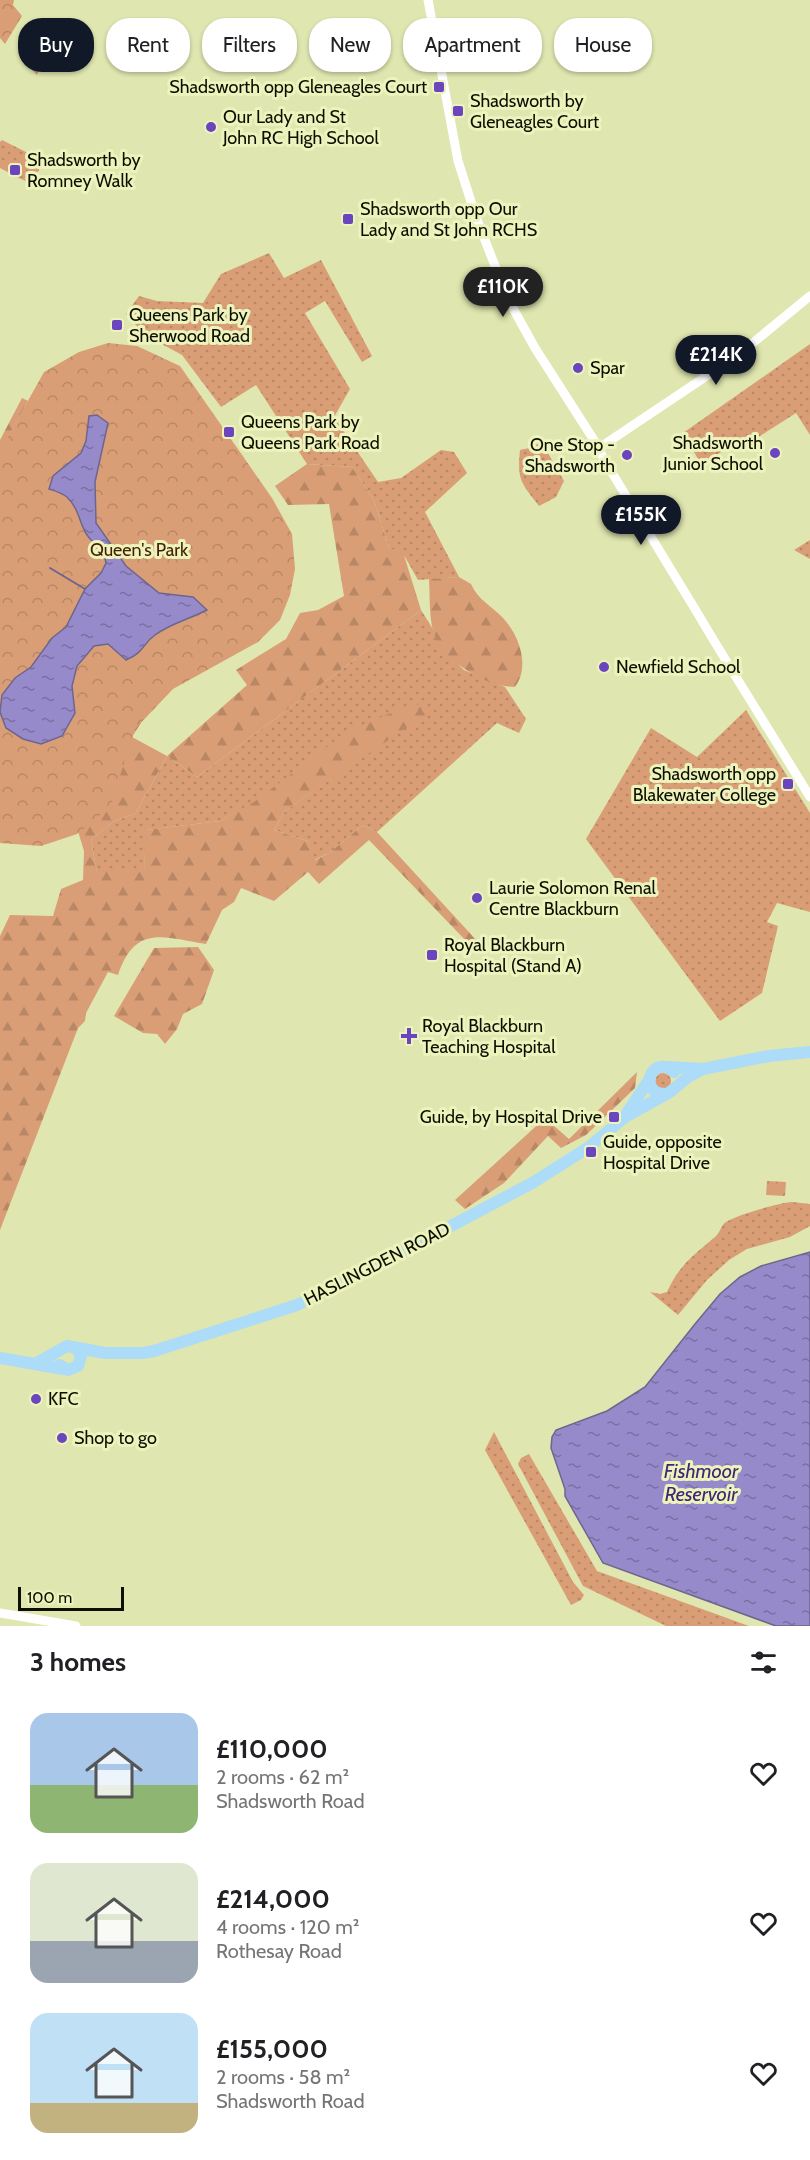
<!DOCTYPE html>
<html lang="en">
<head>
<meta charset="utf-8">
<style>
	body { margin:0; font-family:Cabin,sans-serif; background:#f2f2f2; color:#202124; height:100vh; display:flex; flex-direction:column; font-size:22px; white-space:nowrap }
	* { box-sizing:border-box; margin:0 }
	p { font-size:20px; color:#757577 }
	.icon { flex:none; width:33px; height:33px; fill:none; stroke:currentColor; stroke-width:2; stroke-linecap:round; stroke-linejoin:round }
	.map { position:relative; height:1626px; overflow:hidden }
	.panel { display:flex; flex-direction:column; background:#fff; flex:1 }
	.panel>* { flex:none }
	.guide { position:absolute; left:18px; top:18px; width:774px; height:54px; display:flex; gap:12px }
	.scale { position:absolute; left:18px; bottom:15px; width:106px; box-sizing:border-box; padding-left:6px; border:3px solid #0e0f00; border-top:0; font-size:16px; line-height:21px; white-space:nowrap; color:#0e0f00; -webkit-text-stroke:4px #ecf3bc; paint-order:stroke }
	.price { position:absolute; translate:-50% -51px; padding:0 14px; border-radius:21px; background:#111827; color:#fff; font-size:20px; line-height:39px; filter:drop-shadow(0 2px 3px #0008) }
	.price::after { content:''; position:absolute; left:50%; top:36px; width:18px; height:14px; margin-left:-9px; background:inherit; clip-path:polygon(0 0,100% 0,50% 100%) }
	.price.on { background:#222; color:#fff }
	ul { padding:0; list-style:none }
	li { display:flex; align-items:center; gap:18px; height:150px; padding:0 30px }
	li span { display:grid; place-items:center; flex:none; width:168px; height:120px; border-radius:18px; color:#555 }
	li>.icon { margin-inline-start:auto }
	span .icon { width:72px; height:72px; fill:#fffc; stroke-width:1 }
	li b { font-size:26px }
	h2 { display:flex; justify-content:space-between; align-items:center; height:72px; padding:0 30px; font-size:26px }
	.chip { padding:0 21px; border-radius:24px; background:#fff; box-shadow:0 2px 4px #0004; font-size:21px; line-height:54px }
	.chip.on { background:#111827; color:#fff }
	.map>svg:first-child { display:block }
	.grass { fill:url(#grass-dots) }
	.forest { fill:url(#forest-firs) }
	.park { fill:url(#park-crowns) }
	.water { fill:url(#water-ripples); stroke:#6e658d; stroke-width:1.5 }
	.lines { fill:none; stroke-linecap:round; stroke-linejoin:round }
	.stream { stroke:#6e658d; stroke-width:2 }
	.secondary { stroke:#fff; stroke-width:9 }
	.highway { stroke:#acdcf7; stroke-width:12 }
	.poi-dot { fill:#6b45be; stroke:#ecf3bc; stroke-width:2 }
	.labels { text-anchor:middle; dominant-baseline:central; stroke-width:6; stroke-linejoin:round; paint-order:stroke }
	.poi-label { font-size:18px; fill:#0e0f00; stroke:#ecf3bc; text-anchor:start }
	.park-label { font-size:18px; fill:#471e00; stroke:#ecf3bc }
	.street-label { font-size:18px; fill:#0e0f00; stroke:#ecf3bc }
	.water-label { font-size:20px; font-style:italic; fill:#3f2773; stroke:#ecf3bc }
</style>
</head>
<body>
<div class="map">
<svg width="810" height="1626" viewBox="0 0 810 1626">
	<defs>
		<pattern id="grass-dots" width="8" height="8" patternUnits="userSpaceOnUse" patternTransform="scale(1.5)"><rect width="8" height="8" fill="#da9e77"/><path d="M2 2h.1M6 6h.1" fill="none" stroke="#ba8765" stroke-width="1.8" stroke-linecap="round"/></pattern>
		<pattern id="forest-firs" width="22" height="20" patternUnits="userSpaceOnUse" patternTransform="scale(1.5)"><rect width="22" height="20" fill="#da9e77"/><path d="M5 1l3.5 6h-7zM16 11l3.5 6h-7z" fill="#ba8765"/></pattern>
		<pattern id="park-crowns" width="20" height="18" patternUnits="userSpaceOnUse" patternTransform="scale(1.5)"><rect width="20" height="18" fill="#da9e77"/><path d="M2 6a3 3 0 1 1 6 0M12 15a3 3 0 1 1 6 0" fill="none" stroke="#ba8765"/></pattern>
		<pattern id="water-ripples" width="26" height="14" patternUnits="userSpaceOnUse" patternTransform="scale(1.5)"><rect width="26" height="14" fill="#978aca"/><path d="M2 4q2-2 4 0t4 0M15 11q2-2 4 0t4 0" fill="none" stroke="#7a6fa2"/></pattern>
	</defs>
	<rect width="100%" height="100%" fill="#dfe6af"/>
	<!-- grass -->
	<path class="grass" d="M40,24l15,7 -18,44 -14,-15z
		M2,140l42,21 -13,23 -31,-16v-26z
		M269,253l15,25 37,-18 51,96 -10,6 -37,-61 -20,12 45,76 -16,28 44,65 23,-4 40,-28 13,2 13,21 -42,39 34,65 -41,3 -13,-23 -16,-9 -15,-48 -22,-33 -45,-3 -51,-79 -35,22 -39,-52 -37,-20 -19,-21 13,-18 18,5 46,2 18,-29z
		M810,344v91l-14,-22 -58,37 -5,-5 -32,19 -18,-31z
		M541,441l23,40 -8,16 -17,9c-18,-23 -22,-26 -19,-56l14,-3z
		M810,540v19l-16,-9z
		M421,610l29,46 14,14 41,17 21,32 -7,14 -22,-10 -120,109 -14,-7 -34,28 -15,7 -6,-19 -34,-11 11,-19 143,-100 -208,110 -74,9 -2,42 -47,1 -6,-33 23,-19 22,-8 31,-57 30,21z
		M746,710l64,103v99l-33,-9 -10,19 11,4 -16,67 -42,28 -134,-182 65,-111 46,29z
		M655 1081a8 8 0 1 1 16 0a8 8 0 1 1-16 0Z
		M792,1202l18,2v22l-20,11 -43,12 -18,11 -22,20 -29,35 -28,-23 10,2 7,-2c12,-27 27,-37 48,-55 5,-4 6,-12 11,-15 11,-7 52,-19 66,-20z
		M494,1432l79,150 11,13 -3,5 -10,5 -86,-155z
		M529,1454l68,117 152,55h-83l-83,-40 -65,-122 3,-6z"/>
	<!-- forest -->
	<path class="forest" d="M22,398l6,3 -28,51v-12z
		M307,464l45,3 22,33 15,48 14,4 18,58 -224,167 -30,-21 -31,57 -22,8 -23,19 6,32 47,-1 1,-41 75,-9 34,-19 94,-71 67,-28 14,9 -144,99 -11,19 34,11 7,19 14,-7 34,-28 14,7 101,110 -9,2 -100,-104 -50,44 -11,-12 -34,29 -33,-13 -7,14 -12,8 -16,34c-43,-7 -71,-20 -88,31l-10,-3 -22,41 -1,8 -7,7 -78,202v-294l10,-21 43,1 8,-27 22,-9 1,-29 -10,-33 36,-68 -32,2 18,-28 13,-10 12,23 17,-30 2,-10 -24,4 51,-57 37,-22 43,-11 43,-16 -23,38 -45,21 -37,23 -32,27 -21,33 35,19 80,-71 -11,-15 50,-31 14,-26 18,-3 26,-14 -15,-92 -41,1 -13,-19z
		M459,577l12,7c7,16 21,22 32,34 17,18 27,49 12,69 -29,0 -74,-27 -82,-56 -4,-16 -3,-35 -4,-52z
		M198,947l16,23 -12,34 -19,10 -6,15 -12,15 -8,-10 -14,-1 -29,-17 40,-68z
		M637,1072l-2,16 -49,47 -25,13 -13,-12 -44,47 -39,26 -10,-9 90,-82 24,21z"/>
	<!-- park -->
	<path class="park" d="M0,0h14l-1,5 9,11 -17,28 -5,-6z
		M108,343l29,3 43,20 92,132 20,36 3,35 -5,26 -10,25 -22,22 -85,47 -38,40 -25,78 -33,27 -36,12 -41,-3v-392l44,-79 35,-20z
		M767,1181l19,1 -1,14 -19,-1z"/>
	<!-- water -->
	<path class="water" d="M97,415l11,8 -13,59 1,41 30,43 33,27 34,4 14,13c-17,9 -36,13 -52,25 -13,9 -10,17 -29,25l-18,-16 -14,2 -17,20 -5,20 3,27 -13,23 -21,8 -18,-5 -17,-11 -6,-16 2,-17 13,-17 16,-11 21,-29 14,-11 19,-38 16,-16 5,-10 -3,-14c-27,-15 -18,-34 -36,-52 -5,-4 -12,-6 -18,-8l4,-13 28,-23 5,-12 3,-25z
		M810,1252v374h-34l-173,-63 -38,-67v-7l-14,-41 1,-11 4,-7 51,-19 38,-24 50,-63 25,-30 20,-17 21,-11z"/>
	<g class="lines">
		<!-- stream -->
		<path class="stream" d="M50,568l35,21"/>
		<!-- secondary -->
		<path class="secondary" d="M428,0l30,161 18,56 21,54 17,39 21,38 64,100 4,10 95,156c36,61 75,122 112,183
			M599,448l139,-93 72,-59
			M0,1613l76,13"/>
		<!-- highway -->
		<path class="highway" d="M668,1067l35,2 66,-13 41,-4
			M666,1094c-29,1 -15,-42 8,-22
			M627,1113l22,-33
			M0,1358l63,11
			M35,1364l32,-18 38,7h38l11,-2 143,-46 84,-42 153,-81 55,-35 36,-30 45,-25 18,-15 15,-8
			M59,1365l9,5 10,-4 3,-10 -4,-7"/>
	</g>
	<!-- markers -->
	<g class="poi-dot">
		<rect x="433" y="81" width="12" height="12" rx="3"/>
		<rect x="452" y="105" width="12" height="12" rx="3"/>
		<circle cx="211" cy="127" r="6"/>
		<rect x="9" y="164" width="12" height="12" rx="3"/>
		<rect x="342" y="213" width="12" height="12" rx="3"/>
		<rect x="111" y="319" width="12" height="12" rx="3"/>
		<circle cx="578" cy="368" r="6"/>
		<rect x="223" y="426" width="12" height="12" rx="3"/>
		<circle cx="775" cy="453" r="6"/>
		<circle cx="627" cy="455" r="6"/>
		<circle cx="604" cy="667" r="6"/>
		<rect x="782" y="778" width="12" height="12" rx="3"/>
		<circle cx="477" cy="898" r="6"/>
		<rect x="426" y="949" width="12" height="12" rx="3"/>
		<path d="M406 1027h6v6h6v6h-6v6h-6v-6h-6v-6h6z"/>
		<rect x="608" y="1111" width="12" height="12" rx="3"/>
		<rect x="585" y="1146" width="12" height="12" rx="3"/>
		<circle cx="36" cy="1399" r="6"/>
		<circle cx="62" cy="1438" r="6"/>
	</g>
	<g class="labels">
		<!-- poi labels -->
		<g class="poi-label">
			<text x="427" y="87" text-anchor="end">Shadsworth opp Gleneagles Court</text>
			<text x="470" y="101">Shadsworth by<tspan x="470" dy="21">Gleneagles Court</tspan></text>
			<text x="223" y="117">Our Lady and St<tspan x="223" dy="21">John RC High School</tspan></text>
			<text x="27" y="160">Shadsworth by<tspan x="27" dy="21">Romney Walk</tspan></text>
			<text x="360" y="209">Shadsworth opp Our<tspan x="360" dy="21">Lady and St John RCHS</tspan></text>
			<text x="129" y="315">Queens Park by<tspan x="129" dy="21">Sherwood Road</tspan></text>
			<text x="590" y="368">Spar</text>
			<text x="241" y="422">Queens Park by<tspan x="241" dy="21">Queens Park Road</tspan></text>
			<text x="763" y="443" text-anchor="end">Shadsworth<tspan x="763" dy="21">Junior School</tspan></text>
			<text x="615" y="445" text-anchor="end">One Stop -<tspan x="615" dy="21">Shadsworth</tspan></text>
			<text x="616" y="667">Newfield School</text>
			<text x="776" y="774" text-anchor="end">Shadsworth opp<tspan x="776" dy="21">Blakewater College</tspan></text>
			<text x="489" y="888">Laurie Solomon Renal<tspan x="489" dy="21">Centre Blackburn</tspan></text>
			<text x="444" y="945">Royal Blackburn<tspan x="444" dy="21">Hospital (Stand A)</tspan></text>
			<text x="422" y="1026">Royal Blackburn<tspan x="422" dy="21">Teaching Hospital</tspan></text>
			<text x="602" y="1117" text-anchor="end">Guide, by Hospital Drive</text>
			<text x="603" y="1142">Guide, opposite<tspan x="603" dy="21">Hospital Drive</tspan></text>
			<text x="48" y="1399">KFC</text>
			<text x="74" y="1438">Shop to go</text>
		</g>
		<!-- park labels -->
		<g class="park-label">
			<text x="139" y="550">Queen's Park</text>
		</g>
		<!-- street labels -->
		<g class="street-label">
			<text transform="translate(377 1264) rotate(-27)">HASLINGDEN ROAD</text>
		</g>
		<!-- water labels -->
		<g class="water-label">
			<text x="701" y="1471">Fishmoor<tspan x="701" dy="23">Reservoir</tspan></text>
		</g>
	</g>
</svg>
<div class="scale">100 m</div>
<b class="price on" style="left:503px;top:318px">£110K</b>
<b class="price" style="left:716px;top:386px">£214K</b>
<b class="price" style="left:641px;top:546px">£155K</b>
<div class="guide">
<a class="chip on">Buy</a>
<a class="chip">Rent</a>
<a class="chip">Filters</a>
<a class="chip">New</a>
<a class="chip">Apartment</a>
<a class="chip">House</a>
</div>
</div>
<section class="panel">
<h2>3 homes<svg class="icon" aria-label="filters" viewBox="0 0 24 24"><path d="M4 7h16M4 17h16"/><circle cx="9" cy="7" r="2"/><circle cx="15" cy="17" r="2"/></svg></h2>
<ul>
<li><span style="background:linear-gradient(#a9c7e8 60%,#8fb573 0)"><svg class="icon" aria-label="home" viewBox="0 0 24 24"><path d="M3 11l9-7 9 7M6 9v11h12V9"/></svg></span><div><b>£110,000</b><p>2 rooms · 62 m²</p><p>Shadsworth Road</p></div><svg class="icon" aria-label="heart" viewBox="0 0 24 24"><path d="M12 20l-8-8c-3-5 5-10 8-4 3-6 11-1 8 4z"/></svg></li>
<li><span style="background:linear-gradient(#dfe7d0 65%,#9aa5b1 0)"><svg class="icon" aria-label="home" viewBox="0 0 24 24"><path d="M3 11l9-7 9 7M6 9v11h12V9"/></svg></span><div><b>£214,000</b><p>4 rooms · 120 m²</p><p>Rothesay Road</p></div><svg class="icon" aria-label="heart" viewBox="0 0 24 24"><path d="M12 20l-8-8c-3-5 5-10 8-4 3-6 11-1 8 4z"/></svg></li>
<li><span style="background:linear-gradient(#bfe0f5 75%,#c2b280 0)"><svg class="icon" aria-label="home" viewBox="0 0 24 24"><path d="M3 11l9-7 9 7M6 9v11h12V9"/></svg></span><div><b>£155,000</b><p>2 rooms · 58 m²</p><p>Shadsworth Road</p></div><svg class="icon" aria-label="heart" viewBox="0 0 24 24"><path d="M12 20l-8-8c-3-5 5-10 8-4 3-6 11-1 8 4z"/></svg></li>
</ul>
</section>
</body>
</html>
